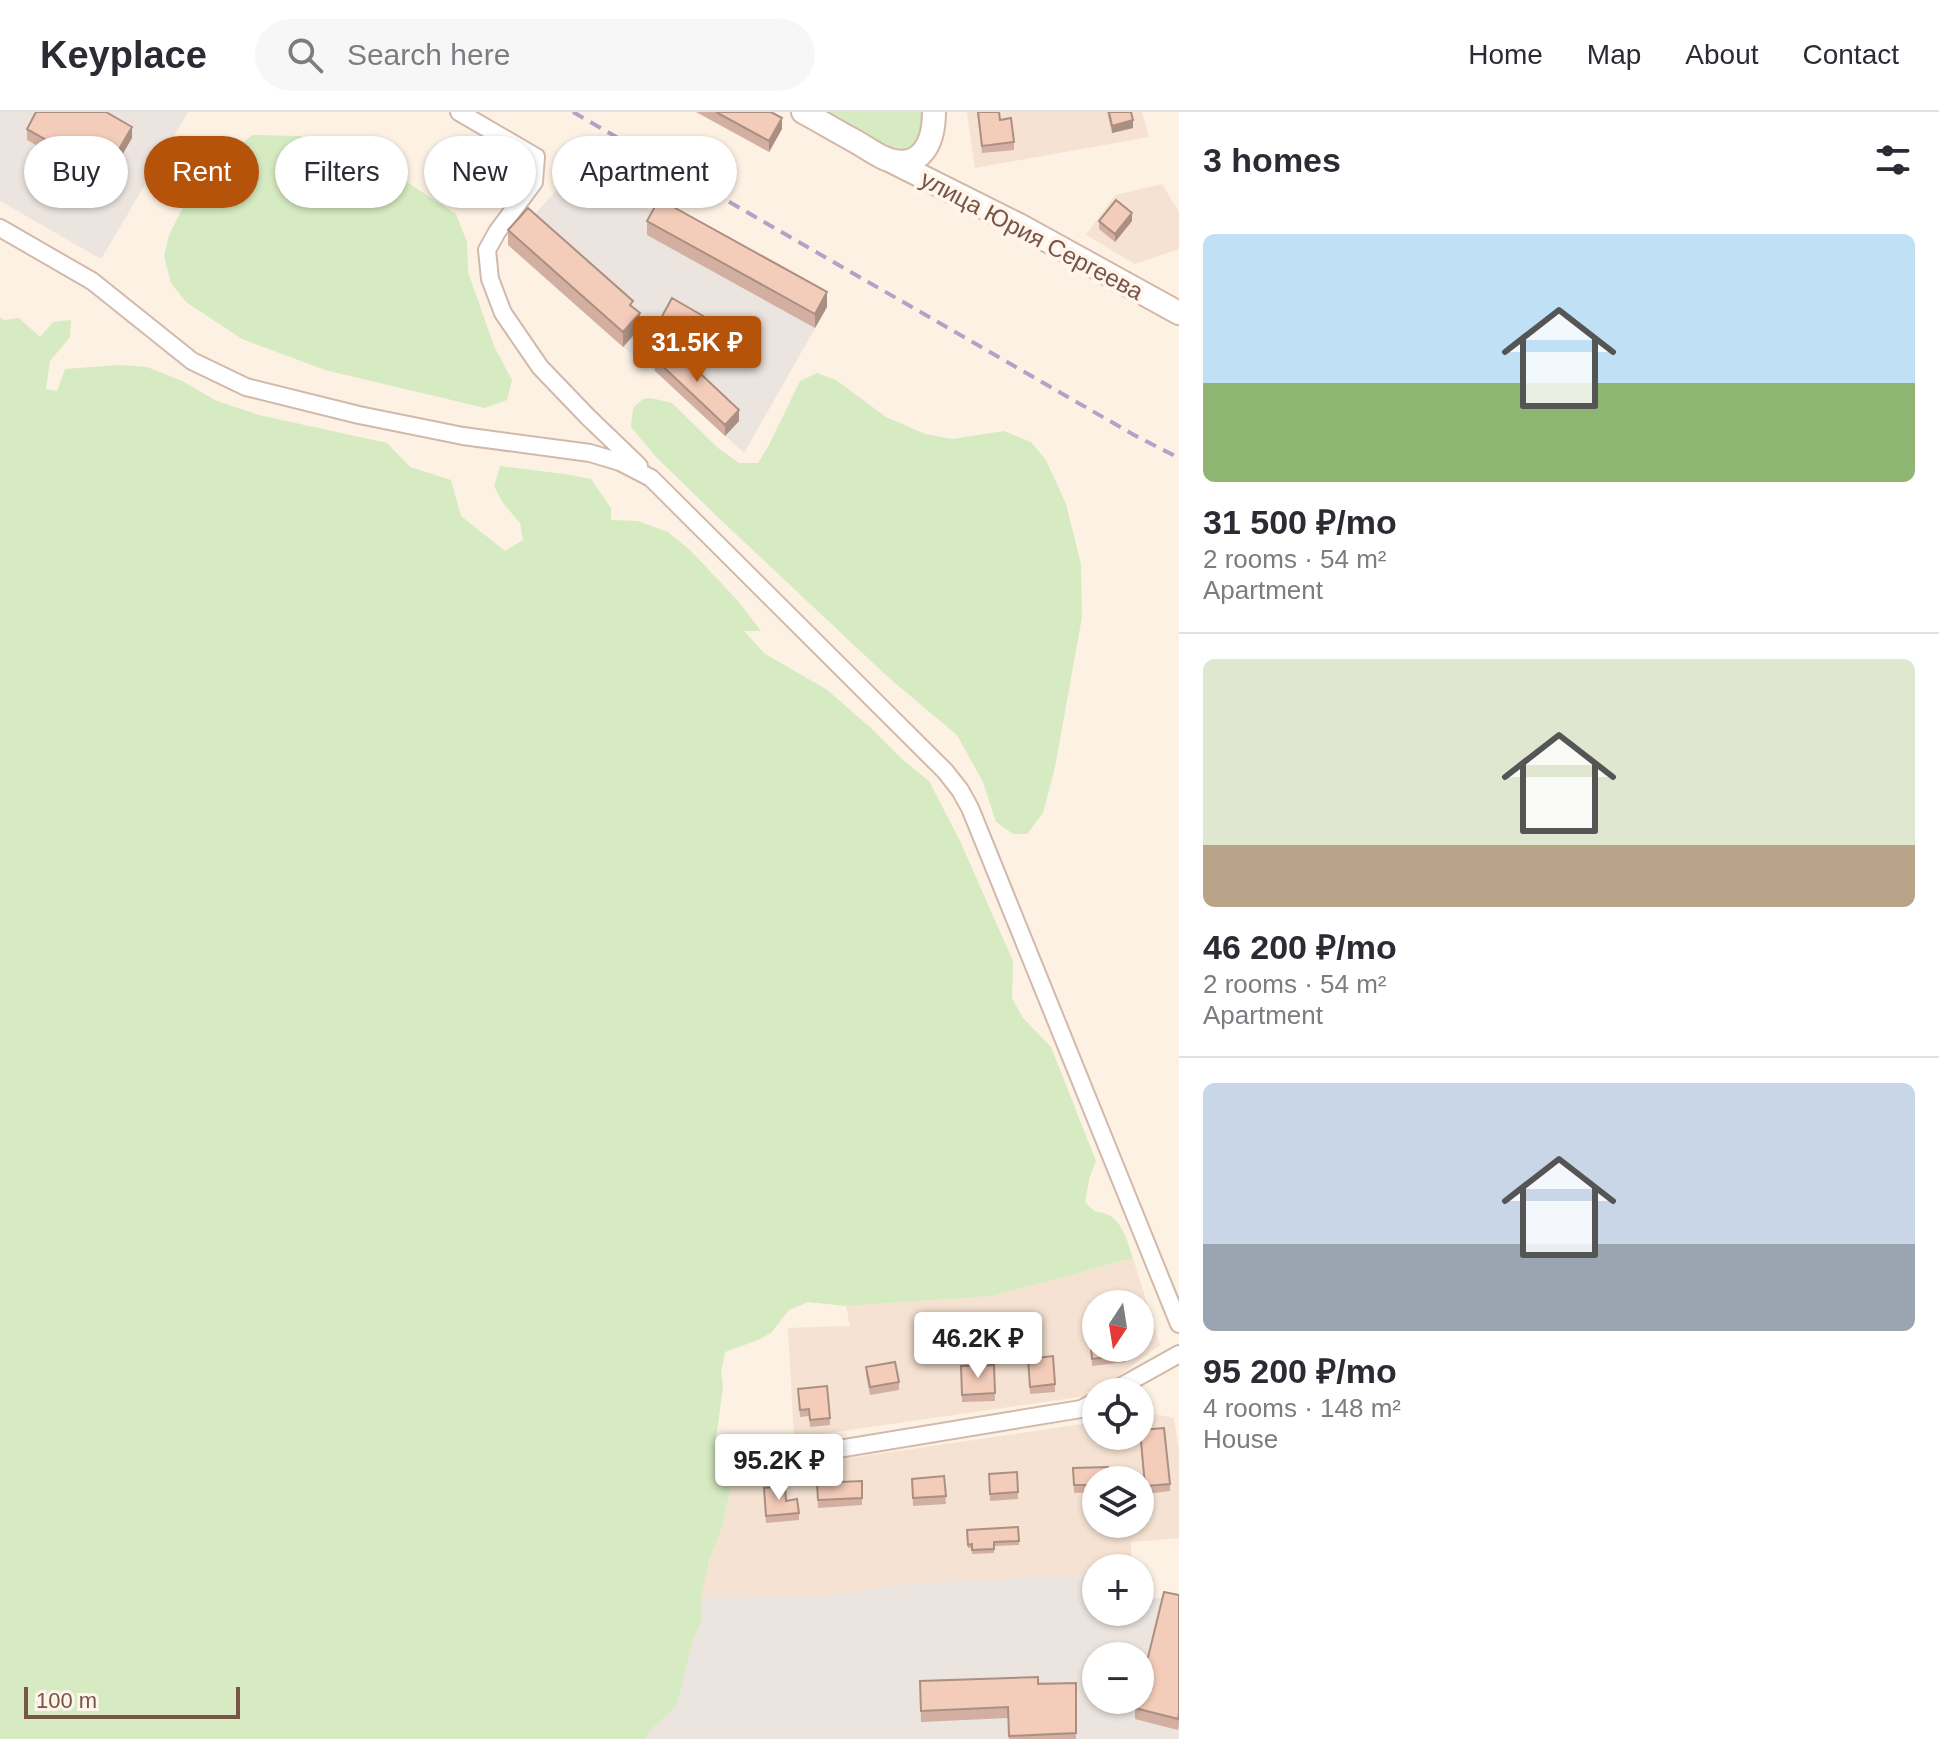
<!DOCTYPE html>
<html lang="en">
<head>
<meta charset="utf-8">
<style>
	body { margin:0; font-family:Helvetica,sans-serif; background:#f7f7f7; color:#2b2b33; height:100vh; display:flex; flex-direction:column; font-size:30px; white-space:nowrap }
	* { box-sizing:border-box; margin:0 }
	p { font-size:26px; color:#7c7c81 }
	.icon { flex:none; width:44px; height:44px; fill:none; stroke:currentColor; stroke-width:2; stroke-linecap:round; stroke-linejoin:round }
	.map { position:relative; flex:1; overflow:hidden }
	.details { display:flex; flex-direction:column; background:#fff; width:760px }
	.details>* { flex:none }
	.top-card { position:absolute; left:24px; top:24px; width:760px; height:72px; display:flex; gap:16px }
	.needle { width:52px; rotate:192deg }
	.controls { position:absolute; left:1082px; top:1178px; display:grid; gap:16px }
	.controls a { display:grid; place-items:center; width:72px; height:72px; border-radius:50%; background:#fff; box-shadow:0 2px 6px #0004; font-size:40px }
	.scale { position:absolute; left:24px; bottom:20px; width:216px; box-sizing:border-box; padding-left:8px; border:4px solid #775548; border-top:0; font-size:22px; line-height:28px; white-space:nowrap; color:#775548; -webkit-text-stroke:6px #fff5eb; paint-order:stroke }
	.price { position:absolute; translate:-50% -68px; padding:0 18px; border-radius:8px; background:#fff; color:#222; font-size:26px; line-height:52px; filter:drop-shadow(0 2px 4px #0008) }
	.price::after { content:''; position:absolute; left:50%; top:48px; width:24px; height:18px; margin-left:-12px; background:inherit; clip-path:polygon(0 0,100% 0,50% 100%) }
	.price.on { background:#b45309; color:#fff }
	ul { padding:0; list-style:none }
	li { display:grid; align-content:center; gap:16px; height:424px; padding:0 24px }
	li+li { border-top:2px solid #e1e1e2 }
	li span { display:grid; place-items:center; height:248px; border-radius:12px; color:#555 }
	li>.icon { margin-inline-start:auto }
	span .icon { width:144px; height:144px; fill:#fffc; stroke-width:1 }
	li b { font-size:34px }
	h2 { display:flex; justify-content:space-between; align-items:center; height:96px; padding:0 24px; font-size:34px }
	.chip { padding:0 28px; border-radius:36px; background:#fff; box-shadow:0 2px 6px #0004; font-size:28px; line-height:72px }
	.chip.on { background:#b45309; color:#fff }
	header { display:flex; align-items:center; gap:48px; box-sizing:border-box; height:112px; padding:0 40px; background:#fff; border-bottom:2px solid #e1e1e2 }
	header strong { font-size:38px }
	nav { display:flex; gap:44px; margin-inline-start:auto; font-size:28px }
	.search { width:560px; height:72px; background:#f7f7f7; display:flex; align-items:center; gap:20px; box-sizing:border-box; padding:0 28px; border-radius:44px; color:#7c7c81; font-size:30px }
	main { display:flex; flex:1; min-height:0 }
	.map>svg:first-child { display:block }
	.residential { fill:#f5e2d2; fill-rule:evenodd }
	.industrial { fill:#ece4de; fill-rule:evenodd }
	.green { fill:#d6ebc1 }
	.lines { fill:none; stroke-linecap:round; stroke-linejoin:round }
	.street-casing { stroke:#d1b9ac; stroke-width:20 }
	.secondary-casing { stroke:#d4b9a9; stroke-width:26 }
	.street { stroke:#fff; stroke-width:16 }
	.secondary { stroke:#fff; stroke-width:22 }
	.rail { stroke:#b3a2c7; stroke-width:4; stroke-dasharray:12 8; stroke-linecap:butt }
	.wall { fill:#d2afa0 }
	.shaded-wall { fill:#ab8f82 }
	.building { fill:#f4ccba; stroke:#ab8f82; stroke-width:2 }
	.labels { text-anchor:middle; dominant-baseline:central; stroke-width:8; stroke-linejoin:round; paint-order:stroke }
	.street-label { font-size:24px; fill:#775548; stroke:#fff5eb }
</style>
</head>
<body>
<header>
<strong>Keyplace</strong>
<div class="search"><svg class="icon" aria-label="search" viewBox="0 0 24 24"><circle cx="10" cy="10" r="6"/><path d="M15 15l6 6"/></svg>Search here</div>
<nav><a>Home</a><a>Map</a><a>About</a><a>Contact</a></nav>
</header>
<main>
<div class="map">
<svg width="1179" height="1627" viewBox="0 0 1179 1627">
	<rect width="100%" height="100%" fill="#fdf1e4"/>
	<!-- residential -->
	<path class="residential" d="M967,0h175l7,25 -174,31z
		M1162,72l17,28v37l-44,15 -49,-29 29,-40z
		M1133,1146l27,87 -67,50 -299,43 -6,-110 62,-2 -4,-20 147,-10zM1096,1192h44v44h-44z
		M1154,1302l20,4 5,33v87l-48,4 1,26h-36v6l-192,10 -72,11 -131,3 8,-37 14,-36 10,-50 363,-53v14h44v-20zM1096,1368h44v44h-44z"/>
	<!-- industrial -->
	<path class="industrial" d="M0,0h188l-87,147 -101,-58z
		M573,59l86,43 168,93 -83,146 -89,-82 -32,-24 -115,-102z
		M1096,1462v38h44v-30l13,17 26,-4v144h-533l2,-6 29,-28 15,-62 10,-21 -1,-24 130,-3 73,-11zM1096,1544h44v44h-44z"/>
	<!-- green -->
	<path class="green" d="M820,0h108c-2,24 -11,42 -38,38z
		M252,23l48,1 105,45 51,33 11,28 1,30 26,74 18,34 -5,20 -22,8 -160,-38 -83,-31 -56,-37 -15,-19 -7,-27 5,-21 15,-30 34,-41z
		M0,205l4,3 15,-2 21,19 13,-15 18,-2 -1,17 -20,24 -4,28 11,2 8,-22 54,-4 28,2 33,13 37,21 42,14 128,28 23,24 41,13 10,36 44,35 18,-11 -3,-17 -17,-20 -9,-17 6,-20 64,8 27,5 20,29v12l27,1 30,11 23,19 47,50 23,30h-17l21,23 61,35 45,39 32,32 26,21 31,60 53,120 -1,37 11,20 28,29 45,114 -6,15 -5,25c12,17 14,7 27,16 12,9 16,27 21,41l-140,38 -147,10 -38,-4 -19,8 -18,23 -13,7 -33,12 -4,20 2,14 -7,53 13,20 -1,6 5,10 -10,50 -14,36 -8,37 1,23 -10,22 -15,62 -29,28 -2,6h-646z
		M817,261l19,7 50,37 39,17 27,5 52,-8 27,11 15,18 20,44 15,60 1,53 -27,150 -12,46 -16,21h-14l-17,-12 -13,-40 -26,-47 -68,-57 -165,-155 -68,-66 -25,-30 2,-19 10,-9 8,-1 21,5 46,45 21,15h19l11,-18 31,-64z"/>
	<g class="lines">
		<!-- street casing -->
		<g class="street-casing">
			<path id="street" d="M459,0l77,45 -2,25 -37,50 -10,18 3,29 13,34 37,54 48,50 51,49
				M0,116l92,53 100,80 54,26 113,28 104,21 127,17 30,9 31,16 294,293 15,19 10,18 209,516
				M1111,1280l68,-38
				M753,1351l328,-54 15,-8"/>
		</g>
		<!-- secondary casing -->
		<g class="secondary-casing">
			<path id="secondary" d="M803,0c17,9 33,19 50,28 11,6 22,14 33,19 36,12 48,-17 48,-47
				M885,46l134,67 160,88"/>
		</g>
		<!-- street -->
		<use href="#street" class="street"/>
		<!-- secondary -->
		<use href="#secondary" class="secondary"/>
		<!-- rail -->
		<path class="rail" d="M573,0l561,323 45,23"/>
	</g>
	<!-- wall -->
	<path class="wall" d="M696,0h75l11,17 -13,23z
		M977,0h22l1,8 14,22v8l-32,3z
		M1107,0h24l2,16 -21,5z
		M27,17l105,9 -27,46 -78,-44z
		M647,109l180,86 -12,21 -168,-93z
		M1099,109h33l-17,21 -16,-13z
		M508,118l125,77 7,21 -17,19 -115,-102z
		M660,208l76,26 -13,21 -63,-36z
		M655,247l84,62 -14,15 -70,-65z
		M1090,1224l36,19v7l-34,4z
		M1028,1247l27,25v8l-25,2z
		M994,1253l1,36 -33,1 -1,-36z
		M866,1255l33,15v8l-29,5 -4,-20z
		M798,1277l32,29v7l-20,2 -1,-11 -9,1z
		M1140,1318l30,54v7l-25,3 -5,-56z
		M1073,1356l23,12v14v-2l-22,1z
		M1017,1360l1,27 -28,2 -1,-27z
		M944,1364l2,28 -33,2 -1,-27z
		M862,1369v24l-44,3 -1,-25z
		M764,1376l22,13 13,12v7l-33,3z
		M1018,1415l1,18 -25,1v7l-22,1v-6h-4l-1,-18z
		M1179,1483v129l-1,6 -43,-11v-11z
		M920,1569l156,2v56h-67l-1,-21 -87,4z"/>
	<!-- shaded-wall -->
	<path class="shaded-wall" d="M782,6v11l-13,23v-11z
		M1133,8v8l-21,5v-7z
		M132,15v11l-27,46v-11z
		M1132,101v8l-17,21v-8z
		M827,180v15l-12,21v-14z
		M640,201v15l-17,19v-15z
		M736,223v11l-13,21v-11z
		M739,298v11l-14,15v-11z"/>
	<!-- building -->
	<path class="building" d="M36,0h70l26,15 -27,46 -78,-44z
		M716,0h55l11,6 -13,23z
		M978,0h21l1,8 11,-2 3,24 -32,4z
		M1109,0h22l2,8 -21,6z
		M659,87l168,93 -12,22 -168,-93z
		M1116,88l16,13 -17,21 -16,-13z
		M528,96l105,93 -3,4 10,8 -17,19 -115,-102z
		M672,186l64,37 -13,21 -63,-36z
		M669,232l70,66 -14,15 -70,-66z
		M1096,1223v13h29l1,7 -34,4 -2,-23z
		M1053,1244l2,28 -25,3 -2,-28z
		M895,1250l4,20 -29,5 -4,-20z
		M994,1253l1,28 -33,2 -1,-29z
		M827,1274l3,32 -20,2 -1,-11 -9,1 -2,-21z
		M1164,1316l6,56 -25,2 -5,-56z
		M1108,1355l1,13h-13v7v-2h-22l-1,-17z
		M1017,1360l1,20 -28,2 -1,-20z
		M944,1364l2,20 -33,2 -1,-19z
		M862,1369v17l-44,2 -1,-17z
		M785,1374l1,15 11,-2 2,14 -33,3 -2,-28z
		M1018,1415l1,14 -25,1v7l-22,1v-6l-4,1 -1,-15z
		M1164,1480l15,3v118l-1,6 -43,-11 2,-8h3v-10z
		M1038,1565v7l38,-1v50l-67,3 -1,-29 -87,4 -1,-30z"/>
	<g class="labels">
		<!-- street labels -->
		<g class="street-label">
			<text transform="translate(1032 123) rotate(28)">улица Юрия Сергеева</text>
		</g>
	</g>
</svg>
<div class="controls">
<a><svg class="needle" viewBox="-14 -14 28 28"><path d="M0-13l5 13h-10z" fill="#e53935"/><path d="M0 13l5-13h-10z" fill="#7c7c81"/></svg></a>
<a><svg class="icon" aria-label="locate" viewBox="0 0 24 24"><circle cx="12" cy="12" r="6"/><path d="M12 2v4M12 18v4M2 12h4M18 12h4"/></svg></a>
<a><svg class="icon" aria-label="layers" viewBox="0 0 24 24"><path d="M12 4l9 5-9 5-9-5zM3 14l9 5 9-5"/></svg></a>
<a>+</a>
<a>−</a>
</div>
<div class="scale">100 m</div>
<b class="price on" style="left:697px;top:272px">31.5K ₽</b>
<b class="price" style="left:978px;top:1268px">46.2K ₽</b>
<b class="price" style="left:779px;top:1390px">95.2K ₽</b>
<div class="top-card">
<a class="chip">Buy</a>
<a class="chip on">Rent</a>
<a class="chip">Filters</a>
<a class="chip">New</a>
<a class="chip">Apartment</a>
</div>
</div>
<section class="details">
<h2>3 homes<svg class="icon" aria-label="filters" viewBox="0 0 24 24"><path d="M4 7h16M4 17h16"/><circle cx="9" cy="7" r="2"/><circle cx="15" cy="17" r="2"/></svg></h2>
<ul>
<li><span style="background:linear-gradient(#bfe0f5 60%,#8fb573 0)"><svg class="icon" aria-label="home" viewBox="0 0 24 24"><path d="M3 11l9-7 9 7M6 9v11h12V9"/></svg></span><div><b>31 500 ₽/mo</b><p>2 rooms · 54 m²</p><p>Apartment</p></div></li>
<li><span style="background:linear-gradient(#dfe7d0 75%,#b9a48a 0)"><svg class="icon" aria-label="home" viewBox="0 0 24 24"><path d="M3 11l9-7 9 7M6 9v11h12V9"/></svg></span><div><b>46 200 ₽/mo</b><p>2 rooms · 54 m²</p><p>Apartment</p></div></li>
<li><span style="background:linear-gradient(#c9d6e8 65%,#9aa5b1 0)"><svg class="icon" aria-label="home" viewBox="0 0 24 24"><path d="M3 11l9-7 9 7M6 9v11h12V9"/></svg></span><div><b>95 200 ₽/mo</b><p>4 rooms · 148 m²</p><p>House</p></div></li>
</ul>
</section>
</main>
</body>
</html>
